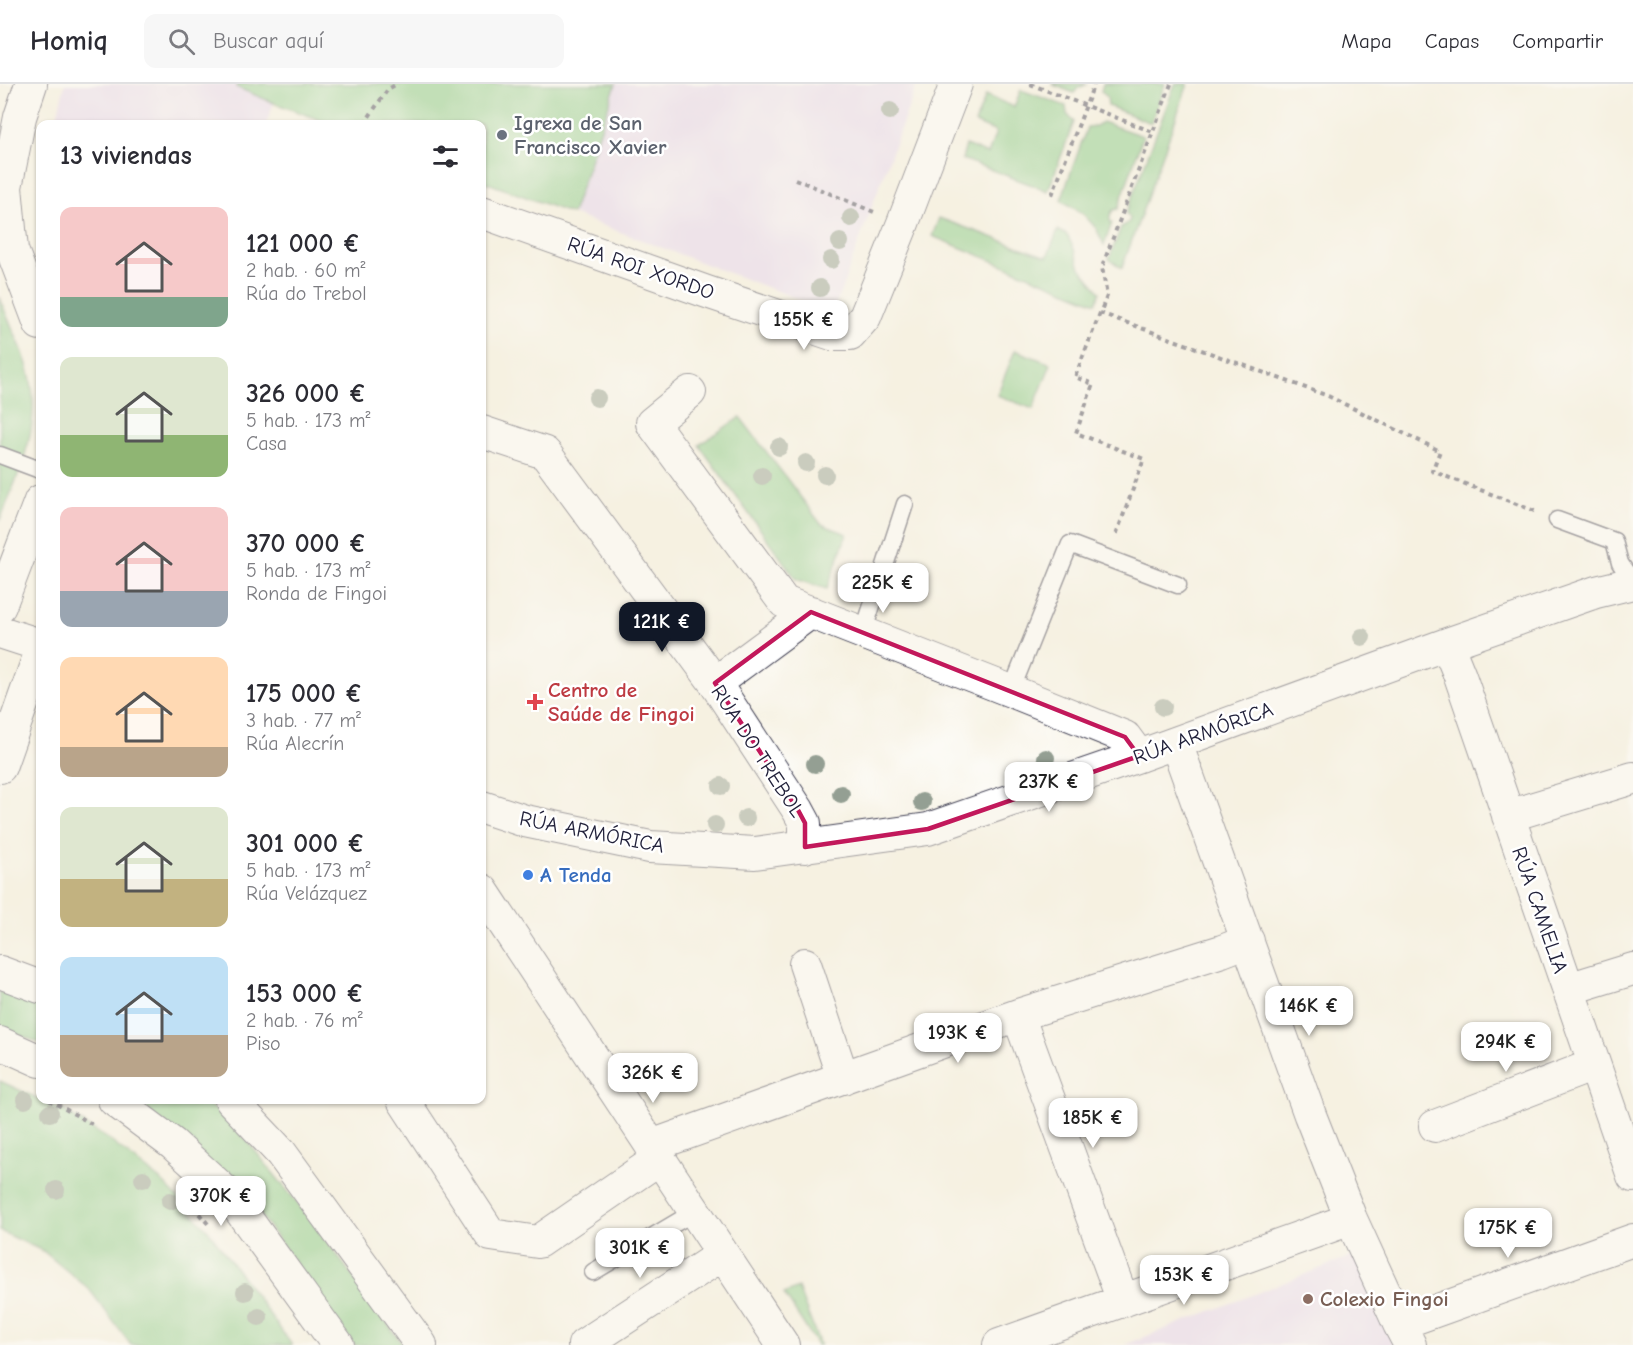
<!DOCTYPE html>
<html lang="es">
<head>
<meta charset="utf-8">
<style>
	body { margin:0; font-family:"Comic Neue",sans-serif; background:#f7f7f7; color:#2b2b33; height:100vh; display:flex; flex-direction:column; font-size:22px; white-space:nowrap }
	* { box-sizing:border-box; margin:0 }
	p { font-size:20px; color:#7c7c81 }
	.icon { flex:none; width:33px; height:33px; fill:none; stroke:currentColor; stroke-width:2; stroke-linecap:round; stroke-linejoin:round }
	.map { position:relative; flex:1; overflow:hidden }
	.sheet { position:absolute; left:36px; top:36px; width:450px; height:984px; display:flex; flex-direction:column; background:#fff; border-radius:12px; box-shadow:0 2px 4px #0004 }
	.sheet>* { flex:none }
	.price { position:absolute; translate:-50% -51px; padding:0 14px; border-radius:12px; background:#fff; color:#222; font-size:20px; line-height:39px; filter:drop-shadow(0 2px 3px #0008) }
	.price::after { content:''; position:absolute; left:50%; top:36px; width:18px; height:14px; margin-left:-9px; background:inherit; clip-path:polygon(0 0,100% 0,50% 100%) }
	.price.selected { background:#111827; color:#fff }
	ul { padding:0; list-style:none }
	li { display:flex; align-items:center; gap:18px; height:150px; padding:0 24px }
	li span { display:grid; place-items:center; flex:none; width:168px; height:120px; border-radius:12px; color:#555 }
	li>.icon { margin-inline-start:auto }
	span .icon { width:72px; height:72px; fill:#fffc; stroke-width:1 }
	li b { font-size:26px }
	h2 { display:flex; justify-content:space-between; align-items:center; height:72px; padding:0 24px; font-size:26px }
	header { display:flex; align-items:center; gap:36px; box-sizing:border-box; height:84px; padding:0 30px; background:#fff; border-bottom:2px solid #e1e1e2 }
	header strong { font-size:28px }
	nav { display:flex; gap:33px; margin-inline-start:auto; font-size:21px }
	.search { width:420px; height:54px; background:#f7f7f7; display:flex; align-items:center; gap:15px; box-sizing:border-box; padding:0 21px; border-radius:12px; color:#7c7c81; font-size:22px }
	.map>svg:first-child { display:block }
	.built { fill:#e4d3f1 }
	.green { fill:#84c983; stroke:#53765f; stroke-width:1.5 }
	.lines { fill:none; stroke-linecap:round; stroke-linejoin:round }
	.service-casing { stroke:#424154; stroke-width:19 }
	.minor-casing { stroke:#424154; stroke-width:34 }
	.path { stroke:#424154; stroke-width:4; stroke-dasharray:4.5 4.5; stroke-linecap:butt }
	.service { stroke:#fff; stroke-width:16 }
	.minor { stroke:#fff; stroke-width:32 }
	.tree { fill:#949f93 }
	.marked { fill:none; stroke:#c2185b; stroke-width:4.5; stroke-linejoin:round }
	.worship-dot { fill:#6b7280; stroke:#fff; stroke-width:2 }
	.health-dot { fill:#e0444e; stroke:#fff; stroke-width:2 }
	.shop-dot { fill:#3f7fe0; stroke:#fff; stroke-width:2 }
	.education-dot { fill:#8d6e63; stroke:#fff; stroke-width:2 }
	.labels { text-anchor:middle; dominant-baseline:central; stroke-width:5; stroke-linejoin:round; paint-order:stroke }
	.worship-label { font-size:21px; font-weight:bold; fill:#5b616d; stroke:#fff; text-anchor:start }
	.street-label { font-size:21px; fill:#22223b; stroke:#fff }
	.health-label { font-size:21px; font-weight:bold; fill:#be3a42; stroke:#fff; text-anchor:start }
	.shop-label { font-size:21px; font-weight:bold; fill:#366cbe; stroke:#fff; text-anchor:start }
	.education-label { font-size:21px; font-weight:bold; fill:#785e54; stroke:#fff; text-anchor:start }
</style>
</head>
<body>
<header>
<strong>Homiq</strong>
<div class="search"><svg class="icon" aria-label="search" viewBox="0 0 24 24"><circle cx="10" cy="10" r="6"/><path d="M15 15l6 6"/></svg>Buscar aquí</div>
<nav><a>Mapa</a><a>Capas</a><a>Compartir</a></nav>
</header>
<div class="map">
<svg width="1633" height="1261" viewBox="0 0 1633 1261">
	<rect width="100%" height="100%" fill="#fff"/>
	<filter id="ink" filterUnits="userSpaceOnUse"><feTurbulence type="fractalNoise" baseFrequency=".0167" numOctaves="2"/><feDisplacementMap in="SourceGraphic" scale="12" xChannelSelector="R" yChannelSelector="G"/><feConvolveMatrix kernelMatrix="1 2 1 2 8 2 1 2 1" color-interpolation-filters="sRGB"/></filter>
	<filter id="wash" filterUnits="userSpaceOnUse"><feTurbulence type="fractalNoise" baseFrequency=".008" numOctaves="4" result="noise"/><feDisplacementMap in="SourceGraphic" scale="24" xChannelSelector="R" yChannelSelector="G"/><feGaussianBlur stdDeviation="1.35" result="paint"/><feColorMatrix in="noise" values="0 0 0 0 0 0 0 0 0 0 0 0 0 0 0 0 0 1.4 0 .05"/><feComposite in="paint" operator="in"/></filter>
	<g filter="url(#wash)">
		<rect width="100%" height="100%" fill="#f6f1e1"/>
		<!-- built -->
		<path class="built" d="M65,0h172v3l37,16 -8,21h-211z
			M616,0h301l-84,228 -261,-98z
			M1357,1170l37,91h-270z"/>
		<!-- green -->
		<path class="green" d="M237,0h379l-44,130 -90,-33v-57h-151l-57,-21 -38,-16z
			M1051,0h37l-10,4 -4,5z
			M1103,0h62l-14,39 -43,-17 -1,-9 -6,-6z
			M1175,0h13l-66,184 -13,-9 12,-32 8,-5 1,-4 -4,-5z
			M1021,6l45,16 1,8 7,8 -26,69 -86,-32 4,-14 22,9 8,-22 -21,-9 11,-28 28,12z
			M1102,38l41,14 -25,73 -5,1 -3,5v6l2,2 -8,22 -8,-17 -14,-15 -21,-13 26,-73 9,-1z
			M939,134l108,39 11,-27 9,5 7,14 6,19 20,24 -4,11 -164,-67z
			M0,213c6,20 16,37 23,56 25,63 -1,110 -23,168z
			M1015,266l36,14 -18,45 -36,-14z
			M740,333l81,107 26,10 -20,55 -31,-10 -97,-134z
			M0,907l40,14v38l-40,-15z
			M0,997l63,29 45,29 56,44 44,47 84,115h-161l-42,-56 -46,-38 -43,-20z
			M137,1016h68l39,37 68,84 91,124h-49l-98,-136z
			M798,1204l22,57h-3l-33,-51z"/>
	</g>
	<g filter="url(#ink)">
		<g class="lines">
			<!-- service casing -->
			<g class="service-casing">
				<path id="service" d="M0,371l40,15
					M1557,436l57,21 6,22 13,20
					M863,549l42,-129
					M1011,607l59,-147 108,41
					M593,1188l101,-60"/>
			</g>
			<!-- minor casing -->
			<g class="minor-casing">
				<path id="minor" d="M31,0l-11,33 -14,70 6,63 28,74
					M482,128l225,80 125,42h18l15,-17 38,-94 53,-139
					M690,308l-38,31 132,179 227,89 114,46 14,19
					M482,348l63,21 170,230 83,127 7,13v24
					M0,522l40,-105
					M0,548l40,13
					M1447,560l13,32 173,500
					M715,599l96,-71
					M1176,659l134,372 41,104 48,105 11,21
					M0,683l40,-114
					M482,723l43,14 125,26 105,6 173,-24 211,-73 308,-112 149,-52 37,-9
					M1508,732l125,-38
					M482,806l301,455
					M805,880l38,114
					M0,888l40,15
					M1568,905l65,-20
					M1018,931l105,286
					M0,959l40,18
					M114,1016l59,44 56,51 109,150
					M231,1016l50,53 140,192
					M403,1016l88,135 47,7 122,-84
					M1435,1042l159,-61
					M651,1062l367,-131 204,-64 26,-10
					M1399,1240l234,-84
					M584,1261l139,-91
					M999,1261l352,-126"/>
			</g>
			<!-- path -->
			<path class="path" d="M1030,0l123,48
				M1171,0l-69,183 5,29 -7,17 228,83 112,55 -8,20 105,41
				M364,40l24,-35 9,-5
				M795,95l79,33
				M1052,111l42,-111
				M1100,229l-25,64 18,7 -17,49 68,26 -29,79
				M49,1016l43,24
				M193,1123l17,19"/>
			<!-- service -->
			<use href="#service" class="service"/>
			<!-- minor -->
			<use href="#minor" class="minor"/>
		</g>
		<!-- trees -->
		<g class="tree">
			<circle cx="890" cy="27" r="9"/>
			<circle cx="851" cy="134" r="9"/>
			<circle cx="840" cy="158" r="9"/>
			<circle cx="831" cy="176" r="9"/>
			<circle cx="820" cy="204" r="9"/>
			<circle cx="597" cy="314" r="9"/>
			<circle cx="779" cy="363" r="9"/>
			<circle cx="806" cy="379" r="9"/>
			<circle cx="825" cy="391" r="9"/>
			<circle cx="762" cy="392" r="9"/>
			<circle cx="1362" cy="553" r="9"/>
			<circle cx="1163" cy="623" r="9"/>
			<circle cx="1046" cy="674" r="9"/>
			<circle cx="815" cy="680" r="9"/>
			<circle cx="721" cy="702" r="9"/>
			<circle cx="841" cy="710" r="9"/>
			<circle cx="922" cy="718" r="9"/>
			<circle cx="746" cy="734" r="9"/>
			<circle cx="715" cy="741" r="9"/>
			<circle cx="25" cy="1016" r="9"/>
			<circle cx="50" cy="1029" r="9"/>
			<circle cx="143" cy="1095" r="9"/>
			<circle cx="56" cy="1106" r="9"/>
			<circle cx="170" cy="1117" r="9"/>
			<circle cx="245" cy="1208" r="9"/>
			<circle cx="259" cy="1233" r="9"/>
		</g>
	</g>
	<!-- marked area -->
	<path d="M0 0H1633V1261H0ZM811,528l314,125 14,19 -211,73 -123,18v-24l-7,-13 -83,-127z" fill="#f6f1e1" fill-opacity=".55" fill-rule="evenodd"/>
	<path class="marked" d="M811,528l314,125 14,19 -211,73 -123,18v-24l-7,-13 -83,-127z"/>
	<!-- markers -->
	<circle class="worship-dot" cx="502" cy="51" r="6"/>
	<path class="health-dot" d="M532 609h6v6h6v6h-6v6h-6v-6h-6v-6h6z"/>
	<circle class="shop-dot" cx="528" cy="791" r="6"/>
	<circle class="education-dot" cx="1308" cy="1215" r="6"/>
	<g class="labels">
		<!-- worship labels -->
		<g class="worship-label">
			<text x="514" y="39">Igrexa de San<tspan x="514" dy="24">Francisco Xavier</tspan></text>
		</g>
		<!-- street labels -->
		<g class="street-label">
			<text transform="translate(641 184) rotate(19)">RÚA ROI XORDO</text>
			<text transform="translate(1203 649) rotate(-20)">RÚA ARMÓRICA</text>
			<text transform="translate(758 667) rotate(57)">RÚA DO TREBOL</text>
			<text transform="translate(592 748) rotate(11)">RÚA ARMÓRICA</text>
			<text transform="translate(1540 826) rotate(71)">RÚA CAMELIA</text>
		</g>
		<!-- health labels -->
		<g class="health-label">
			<text x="548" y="606">Centro de<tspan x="548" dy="24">Saúde de Fingoi</tspan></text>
		</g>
		<!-- shop labels -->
		<g class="shop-label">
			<text x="540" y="791">A Tenda</text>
		</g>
		<!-- education labels -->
		<g class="education-label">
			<text x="1320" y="1215">Colexio Fingoi</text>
		</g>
	</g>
</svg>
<b class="price" style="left:804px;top:267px">155K €</b>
<b class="price" style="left:883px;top:530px">225K €</b>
<b class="price selected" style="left:662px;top:569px">121K €</b>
<b class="price" style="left:1049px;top:729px">237K €</b>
<b class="price" style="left:1309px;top:953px">146K €</b>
<b class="price" style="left:958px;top:980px">193K €</b>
<b class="price" style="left:1506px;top:989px">294K €</b>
<b class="price" style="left:653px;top:1020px">326K €</b>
<b class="price" style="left:1093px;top:1065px">185K €</b>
<b class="price" style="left:221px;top:1143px">370K €</b>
<b class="price" style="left:1508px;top:1175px">175K €</b>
<b class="price" style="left:640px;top:1195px">301K €</b>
<b class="price" style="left:1184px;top:1222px">153K €</b>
<section class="sheet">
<h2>13 viviendas<svg class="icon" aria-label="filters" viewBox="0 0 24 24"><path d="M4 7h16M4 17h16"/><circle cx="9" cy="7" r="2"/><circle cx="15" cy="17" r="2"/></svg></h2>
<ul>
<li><span style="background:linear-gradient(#f6c9c9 75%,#7fa58c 0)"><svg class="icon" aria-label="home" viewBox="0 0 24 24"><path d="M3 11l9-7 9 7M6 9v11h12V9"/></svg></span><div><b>121 000 €</b><p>2 hab. · 60 m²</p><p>Rúa do Trebol</p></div></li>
<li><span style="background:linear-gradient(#dfe7d0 65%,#8fb573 0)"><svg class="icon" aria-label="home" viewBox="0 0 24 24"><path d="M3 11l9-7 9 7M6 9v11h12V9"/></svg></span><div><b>326 000 €</b><p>5 hab. · 173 m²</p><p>Casa</p></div></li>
<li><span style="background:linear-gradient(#f6c9c9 70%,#9aa5b1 0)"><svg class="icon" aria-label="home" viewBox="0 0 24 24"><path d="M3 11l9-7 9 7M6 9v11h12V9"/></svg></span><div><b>370 000 €</b><p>5 hab. · 173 m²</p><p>Ronda de Fingoi</p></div></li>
<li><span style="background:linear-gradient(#ffd9b3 75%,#b9a48a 0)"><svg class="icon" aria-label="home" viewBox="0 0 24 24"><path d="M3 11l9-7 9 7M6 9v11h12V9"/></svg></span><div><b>175 000 €</b><p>3 hab. · 77 m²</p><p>Rúa Alecrín</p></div></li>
<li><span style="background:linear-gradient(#dfe7d0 60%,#c2b280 0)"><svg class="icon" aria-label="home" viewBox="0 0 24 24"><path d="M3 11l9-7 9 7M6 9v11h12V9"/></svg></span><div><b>301 000 €</b><p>5 hab. · 173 m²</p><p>Rúa Velázquez</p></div></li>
<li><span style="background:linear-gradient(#bfe0f5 65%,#b9a48a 0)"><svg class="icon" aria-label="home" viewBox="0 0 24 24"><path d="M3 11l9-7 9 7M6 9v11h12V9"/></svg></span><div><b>153 000 €</b><p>2 hab. · 76 m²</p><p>Piso</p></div></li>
</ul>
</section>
</div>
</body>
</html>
